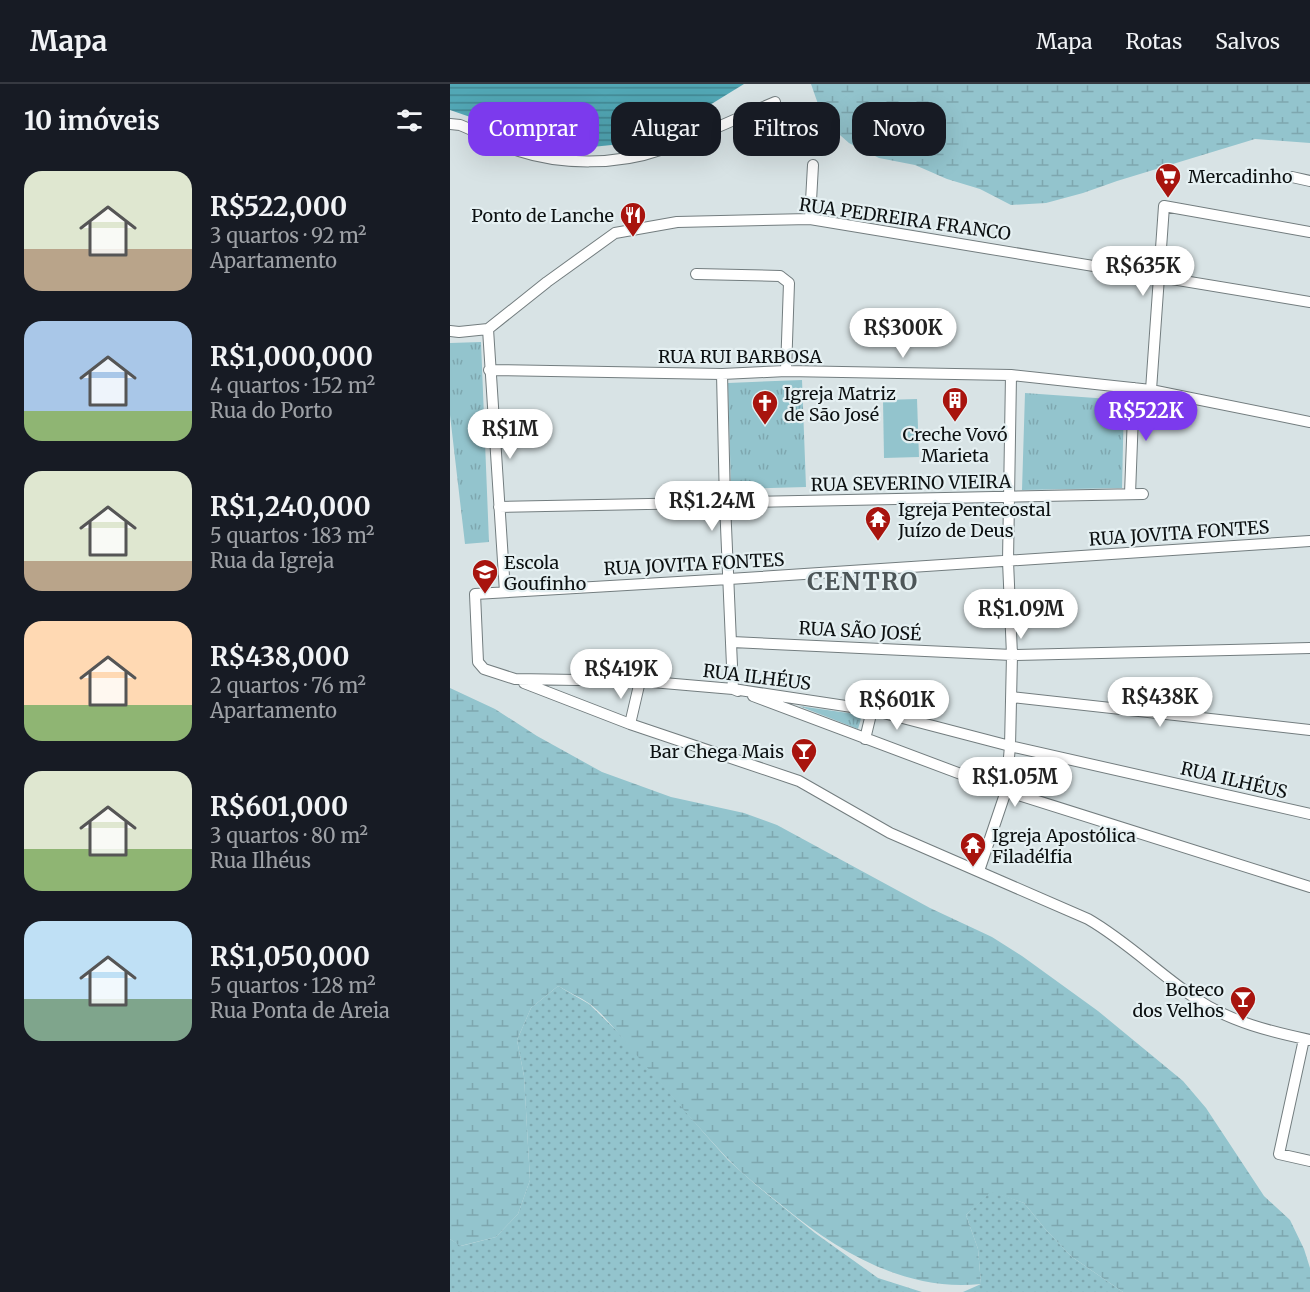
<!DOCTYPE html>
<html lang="pt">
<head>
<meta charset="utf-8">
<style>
	body { margin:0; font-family:Merriweather,serif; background:#242831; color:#f1f3f6; height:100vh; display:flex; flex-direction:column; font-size:22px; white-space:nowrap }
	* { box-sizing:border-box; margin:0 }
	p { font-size:20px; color:#9ea1a6 }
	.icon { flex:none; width:33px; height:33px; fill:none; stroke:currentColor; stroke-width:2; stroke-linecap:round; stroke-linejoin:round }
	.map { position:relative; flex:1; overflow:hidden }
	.details { display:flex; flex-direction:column; background:#171b24; width:450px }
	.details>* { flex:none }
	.hud { position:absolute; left:18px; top:18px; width:570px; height:54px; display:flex; gap:12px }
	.price { position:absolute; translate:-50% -51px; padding:0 14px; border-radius:21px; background:#fff; color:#222; font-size:20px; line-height:39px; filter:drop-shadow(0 2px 3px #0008) }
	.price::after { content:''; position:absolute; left:50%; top:36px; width:18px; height:14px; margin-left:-9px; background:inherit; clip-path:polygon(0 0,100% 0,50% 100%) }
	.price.selected { background:#7c3aed; color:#fff }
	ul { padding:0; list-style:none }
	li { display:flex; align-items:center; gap:18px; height:150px; padding:0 24px }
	li span { display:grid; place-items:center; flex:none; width:168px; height:120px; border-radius:18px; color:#555 }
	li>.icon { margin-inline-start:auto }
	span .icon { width:72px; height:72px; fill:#fffc; stroke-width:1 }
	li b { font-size:26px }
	h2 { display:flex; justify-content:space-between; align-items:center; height:72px; padding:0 24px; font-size:26px }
	.pill { padding:0 21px; border-radius:18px; background:#171b24; box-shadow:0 6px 24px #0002; font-size:21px; line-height:54px }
	.pill.selected { background:#7c3aed; color:#fff }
	header { display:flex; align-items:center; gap:36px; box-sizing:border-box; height:84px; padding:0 30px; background:#171b24; border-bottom:2px solid #363941 }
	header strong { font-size:28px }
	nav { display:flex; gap:33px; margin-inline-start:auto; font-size:21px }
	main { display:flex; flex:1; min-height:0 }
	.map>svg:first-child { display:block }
	.grass { fill:url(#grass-dots) }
	.wetland { fill:url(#wetland-marsh) }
	.park { fill:url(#park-tufts) }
	.pitch { fill:#93c4cd }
	.water { fill:url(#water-rules) }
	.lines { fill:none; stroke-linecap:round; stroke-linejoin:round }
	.minor-casing { stroke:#737d7f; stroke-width:12 }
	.minor { stroke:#fff; stroke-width:10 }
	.labels { text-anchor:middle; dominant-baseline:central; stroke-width:4.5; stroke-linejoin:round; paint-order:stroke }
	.poi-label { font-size:18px; fill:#0c1011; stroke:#e5f0f2; text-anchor:start }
	.street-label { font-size:18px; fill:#0c1011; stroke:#e5f0f2 }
	.district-label { font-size:24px; font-weight:bold; letter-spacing:1.5px; fill:#4d5658; stroke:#e5f0f2 }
</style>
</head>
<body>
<header>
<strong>Mapa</strong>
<nav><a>Mapa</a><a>Rotas</a><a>Salvos</a></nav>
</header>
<main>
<section class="details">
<h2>10 imóveis<svg class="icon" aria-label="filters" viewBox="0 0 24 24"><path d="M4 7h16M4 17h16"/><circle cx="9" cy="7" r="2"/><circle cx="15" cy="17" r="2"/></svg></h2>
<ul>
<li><span style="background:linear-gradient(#dfe7d0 65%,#b9a48a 0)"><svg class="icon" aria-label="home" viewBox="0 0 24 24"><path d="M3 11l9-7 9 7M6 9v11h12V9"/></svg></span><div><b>R$522,000</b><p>3 quartos · 92 m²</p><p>Apartamento</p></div></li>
<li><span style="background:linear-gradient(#a9c7e8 75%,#8fb573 0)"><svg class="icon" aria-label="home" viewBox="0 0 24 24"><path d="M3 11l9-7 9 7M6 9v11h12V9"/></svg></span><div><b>R$1,000,000</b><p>4 quartos · 152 m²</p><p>Rua do Porto</p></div></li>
<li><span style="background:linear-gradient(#dfe7d0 75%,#b9a48a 0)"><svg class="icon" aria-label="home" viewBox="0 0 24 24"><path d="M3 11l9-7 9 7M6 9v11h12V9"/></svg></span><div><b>R$1,240,000</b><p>5 quartos · 183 m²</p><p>Rua da Igreja</p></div></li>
<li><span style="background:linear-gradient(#ffd9b3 70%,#8fb573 0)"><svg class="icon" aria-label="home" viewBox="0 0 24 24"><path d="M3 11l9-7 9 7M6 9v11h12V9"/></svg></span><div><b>R$438,000</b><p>2 quartos · 76 m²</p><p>Apartamento</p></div></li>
<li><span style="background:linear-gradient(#dfe7d0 65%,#8fb573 0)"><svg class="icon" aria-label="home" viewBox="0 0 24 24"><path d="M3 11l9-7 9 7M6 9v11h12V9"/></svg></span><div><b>R$601,000</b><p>3 quartos · 80 m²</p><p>Rua Ilhéus</p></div></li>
<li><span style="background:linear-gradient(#bfe0f5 65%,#7fa58c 0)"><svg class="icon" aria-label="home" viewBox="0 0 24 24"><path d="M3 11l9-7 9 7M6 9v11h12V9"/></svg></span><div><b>R$1,050,000</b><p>5 quartos · 128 m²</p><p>Rua Ponta de Areia</p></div></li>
</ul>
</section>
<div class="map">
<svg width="860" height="1208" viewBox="0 0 860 1208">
	<defs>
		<pattern id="grass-dots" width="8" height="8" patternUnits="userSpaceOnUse" patternTransform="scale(1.5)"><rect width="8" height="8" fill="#93c4cd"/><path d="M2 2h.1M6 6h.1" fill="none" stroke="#7ea7af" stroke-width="1.8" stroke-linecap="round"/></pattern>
		<pattern id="wetland-marsh" width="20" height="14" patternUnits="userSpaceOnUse" patternTransform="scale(1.5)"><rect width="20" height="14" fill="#93c4cd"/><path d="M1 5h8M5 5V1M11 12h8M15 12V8" fill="none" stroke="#7ea7af"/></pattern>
		<pattern id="park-tufts" width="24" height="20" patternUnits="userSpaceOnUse" patternTransform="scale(1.5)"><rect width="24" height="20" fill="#93c4cd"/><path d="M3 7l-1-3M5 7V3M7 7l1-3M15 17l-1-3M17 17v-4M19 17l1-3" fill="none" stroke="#7ea7af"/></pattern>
		<pattern id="water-rules" width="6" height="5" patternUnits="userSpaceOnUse" patternTransform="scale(1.5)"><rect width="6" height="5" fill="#52a7b5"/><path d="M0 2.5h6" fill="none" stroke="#428792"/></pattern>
	</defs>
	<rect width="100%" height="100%" fill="#d8e3e5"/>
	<!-- grass -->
	<path class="grass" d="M108,902l31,18 29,28 86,101 24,27 28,25 59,48 63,45 44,14h-472v-53l11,7 35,-9 22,-23 12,-34 -6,-104 -7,-36 14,-32z
		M541,1107l33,12 22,27 26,27 51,35h-160l18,-8 -3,-35 -12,-34z"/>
	<!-- wetland -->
	<path class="wetland" d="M361,0h499v59l-55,-4 -138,42 -34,12 -37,10 -35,2 -31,-16 -33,-10 -32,-14 -36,-7 -30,-15 -25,-22z
		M0,604l45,21 42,27 65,36 69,25 73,16 33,12 153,83 62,29 30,19 76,55 85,70 23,27 58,88 26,24 14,29 6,19v24h-187l-51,-35 -26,-27 -22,-27 -33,-11 -25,23 12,34 3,35c-75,8 -142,-32 -196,-76 -20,-16 -41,-32 -59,-51 -30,-32 -58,-66 -87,-99 -16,-18 -30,-39 -49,-54 -10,-7 -22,-12 -32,-18l-27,22 -14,32 7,36 6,104 -12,34 -22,23 -36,9 -10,-7z"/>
	<!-- park -->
	<path class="park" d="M31,258l8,200 -24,2 -15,-129v-72z
		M352,296l4,107 -75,2 -3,-106z
		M575,309l99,7 -2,88 -100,2z
		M349,622l63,9 -4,14z"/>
	<!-- pitch -->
	<path class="pitch" d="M467,315l2,58 -35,1 -1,-58z"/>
	<!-- water -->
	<path class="water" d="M0,0h294l-75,46 -38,13 -39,4 -44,-3 -98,-34z"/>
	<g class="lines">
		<!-- minor casing -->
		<g class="minor-casing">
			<path id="minor" d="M0,40l10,1c20,8 39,19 59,26 42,14 99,14 141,-1 39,-13 77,-32 115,-48
				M842,93l18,4
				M360,135l3,-54
				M246,190l84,2 9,7 -3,88
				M38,245l59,-47 68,-49 62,-11 133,-3 500,83
				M38,245l17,263
				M0,247l9,1 29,-3
				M39,286l233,4 64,-3 225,4 140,15 159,32
				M272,290l3,129 8,186 5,2
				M701,306l13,-184 146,26
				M680,410l4,-106
				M49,423l644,-13
				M860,457l-581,38 -254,15 3,68 6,7 31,10 125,2 93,8 139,21 138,36 300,68
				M282,558l280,13 298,-7
				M74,599l106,41 169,57 91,52 198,86c40,23 72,56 110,81 33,22 74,32 112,40
				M303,612l253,95 304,96
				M562,613l298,33
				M180,640l10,-43
				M415,655l7,-29
				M529,787l27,-80 4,-45 2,-91 -4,-94 3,-186
				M854,955l-25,115 31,7"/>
		</g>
		<!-- minor -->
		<use href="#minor" class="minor"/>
	</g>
	<!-- icons -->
	<defs>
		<g id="supermarket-pin" transform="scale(1.35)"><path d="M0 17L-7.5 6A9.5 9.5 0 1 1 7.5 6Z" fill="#a8140e" stroke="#e5f0f2"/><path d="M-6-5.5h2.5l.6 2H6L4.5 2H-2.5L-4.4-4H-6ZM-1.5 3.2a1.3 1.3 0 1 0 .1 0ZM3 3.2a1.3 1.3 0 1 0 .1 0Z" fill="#fff"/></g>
		<g id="restaurant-pin" transform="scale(1.35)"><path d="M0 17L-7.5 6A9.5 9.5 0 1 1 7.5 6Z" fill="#a8140e" stroke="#e5f0f2"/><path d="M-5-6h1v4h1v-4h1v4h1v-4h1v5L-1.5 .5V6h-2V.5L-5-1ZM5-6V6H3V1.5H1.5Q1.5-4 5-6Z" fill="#fff"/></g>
		<g id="building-pin" transform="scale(1.35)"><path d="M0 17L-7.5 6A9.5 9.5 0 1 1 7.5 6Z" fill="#a8140e" stroke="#e5f0f2"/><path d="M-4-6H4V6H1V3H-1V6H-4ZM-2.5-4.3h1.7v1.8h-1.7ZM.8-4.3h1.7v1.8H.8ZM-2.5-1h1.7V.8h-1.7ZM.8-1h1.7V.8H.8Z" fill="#fff"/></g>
		<g id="church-pin" transform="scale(1.35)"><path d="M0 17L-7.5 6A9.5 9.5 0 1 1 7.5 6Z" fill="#a8140e" stroke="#e5f0f2"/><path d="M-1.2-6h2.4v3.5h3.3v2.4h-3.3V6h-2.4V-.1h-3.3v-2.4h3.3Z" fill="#fff"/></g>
		<g id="temple-pin" transform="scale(1.35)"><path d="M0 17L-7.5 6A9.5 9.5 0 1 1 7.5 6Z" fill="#a8140e" stroke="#e5f0f2"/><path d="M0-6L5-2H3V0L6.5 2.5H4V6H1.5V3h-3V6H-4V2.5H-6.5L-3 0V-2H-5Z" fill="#fff"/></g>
		<g id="school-pin" transform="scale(1.35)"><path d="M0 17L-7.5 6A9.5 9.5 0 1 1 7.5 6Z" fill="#a8140e" stroke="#e5f0f2"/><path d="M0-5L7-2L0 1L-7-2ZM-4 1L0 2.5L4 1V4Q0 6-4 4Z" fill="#fff"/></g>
		<g id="bar-pin" transform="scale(1.35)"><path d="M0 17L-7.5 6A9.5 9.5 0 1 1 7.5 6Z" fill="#a8140e" stroke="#e5f0f2"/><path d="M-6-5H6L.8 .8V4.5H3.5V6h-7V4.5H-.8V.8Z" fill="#fff"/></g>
	</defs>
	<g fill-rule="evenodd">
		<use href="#supermarket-pin" x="718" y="92"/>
		<use href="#restaurant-pin" x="183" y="131"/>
		<use href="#building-pin" x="505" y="316"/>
		<use href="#church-pin" x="315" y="319"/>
		<use href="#temple-pin" x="428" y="435"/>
		<use href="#school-pin" x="35" y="488"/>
		<use href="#bar-pin" x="354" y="667"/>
		<use href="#temple-pin" x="523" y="761"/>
		<use href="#bar-pin" x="793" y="915"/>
	</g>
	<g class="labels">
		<!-- poi labels -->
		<g class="poi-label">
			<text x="738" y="92">Mercadinho</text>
			<text x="164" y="131" text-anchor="end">Ponto de Lanche</text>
			<text x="334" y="309">Igreja Matriz<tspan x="334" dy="21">de São José</tspan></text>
			<text x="505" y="350" text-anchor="middle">Creche Vovó<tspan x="505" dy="21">Marieta</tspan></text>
			<text x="448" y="425">Igreja Pentecostal<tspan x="448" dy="21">Juízo de Deus</tspan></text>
			<text x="54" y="478">Escola<tspan x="54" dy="21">Goufinho</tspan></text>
			<text x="334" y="667" text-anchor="end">Bar Chega Mais</text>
			<text x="542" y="751">Igreja Apostólica<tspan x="542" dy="21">Filadélfia</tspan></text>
			<text x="774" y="905" text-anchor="end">Boteco<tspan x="774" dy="21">dos Velhos</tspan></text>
		</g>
		<!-- street labels -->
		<g class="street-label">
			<text transform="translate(455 135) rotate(8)">RUA PEDREIRA FRANCO</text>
			<text x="290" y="272">RUA RUI BARBOSA</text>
			<text transform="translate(461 399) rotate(-1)">RUA SEVERINO VIEIRA</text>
			<text transform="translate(729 449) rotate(-4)">RUA JOVITA FONTES</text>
			<text transform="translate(244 480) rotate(-3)">RUA JOVITA FONTES</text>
			<text transform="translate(410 547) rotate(3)">RUA SÃO JOSÉ</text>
			<text transform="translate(307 593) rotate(7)">RUA ILHÉUS</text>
			<text transform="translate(784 696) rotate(13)">RUA ILHÉUS</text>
		</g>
		<!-- district labels -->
		<g class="district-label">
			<text x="413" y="497">CENTRO</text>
		</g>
	</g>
</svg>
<b class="price" style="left:693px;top:213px">R$635K</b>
<b class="price" style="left:453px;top:275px">R$300K</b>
<b class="price selected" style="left:696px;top:358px">R$522K</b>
<b class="price" style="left:60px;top:376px">R$1M</b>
<b class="price" style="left:262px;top:448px">R$1.24M</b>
<b class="price" style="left:571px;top:556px">R$1.09M</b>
<b class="price" style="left:171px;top:616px">R$419K</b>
<b class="price" style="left:710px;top:644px">R$438K</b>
<b class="price" style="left:447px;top:647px">R$601K</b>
<b class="price" style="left:565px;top:724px">R$1.05M</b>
<div class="hud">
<a class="pill selected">Comprar</a>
<a class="pill">Alugar</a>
<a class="pill">Filtros</a>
<a class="pill">Novo</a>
</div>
</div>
</main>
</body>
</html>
